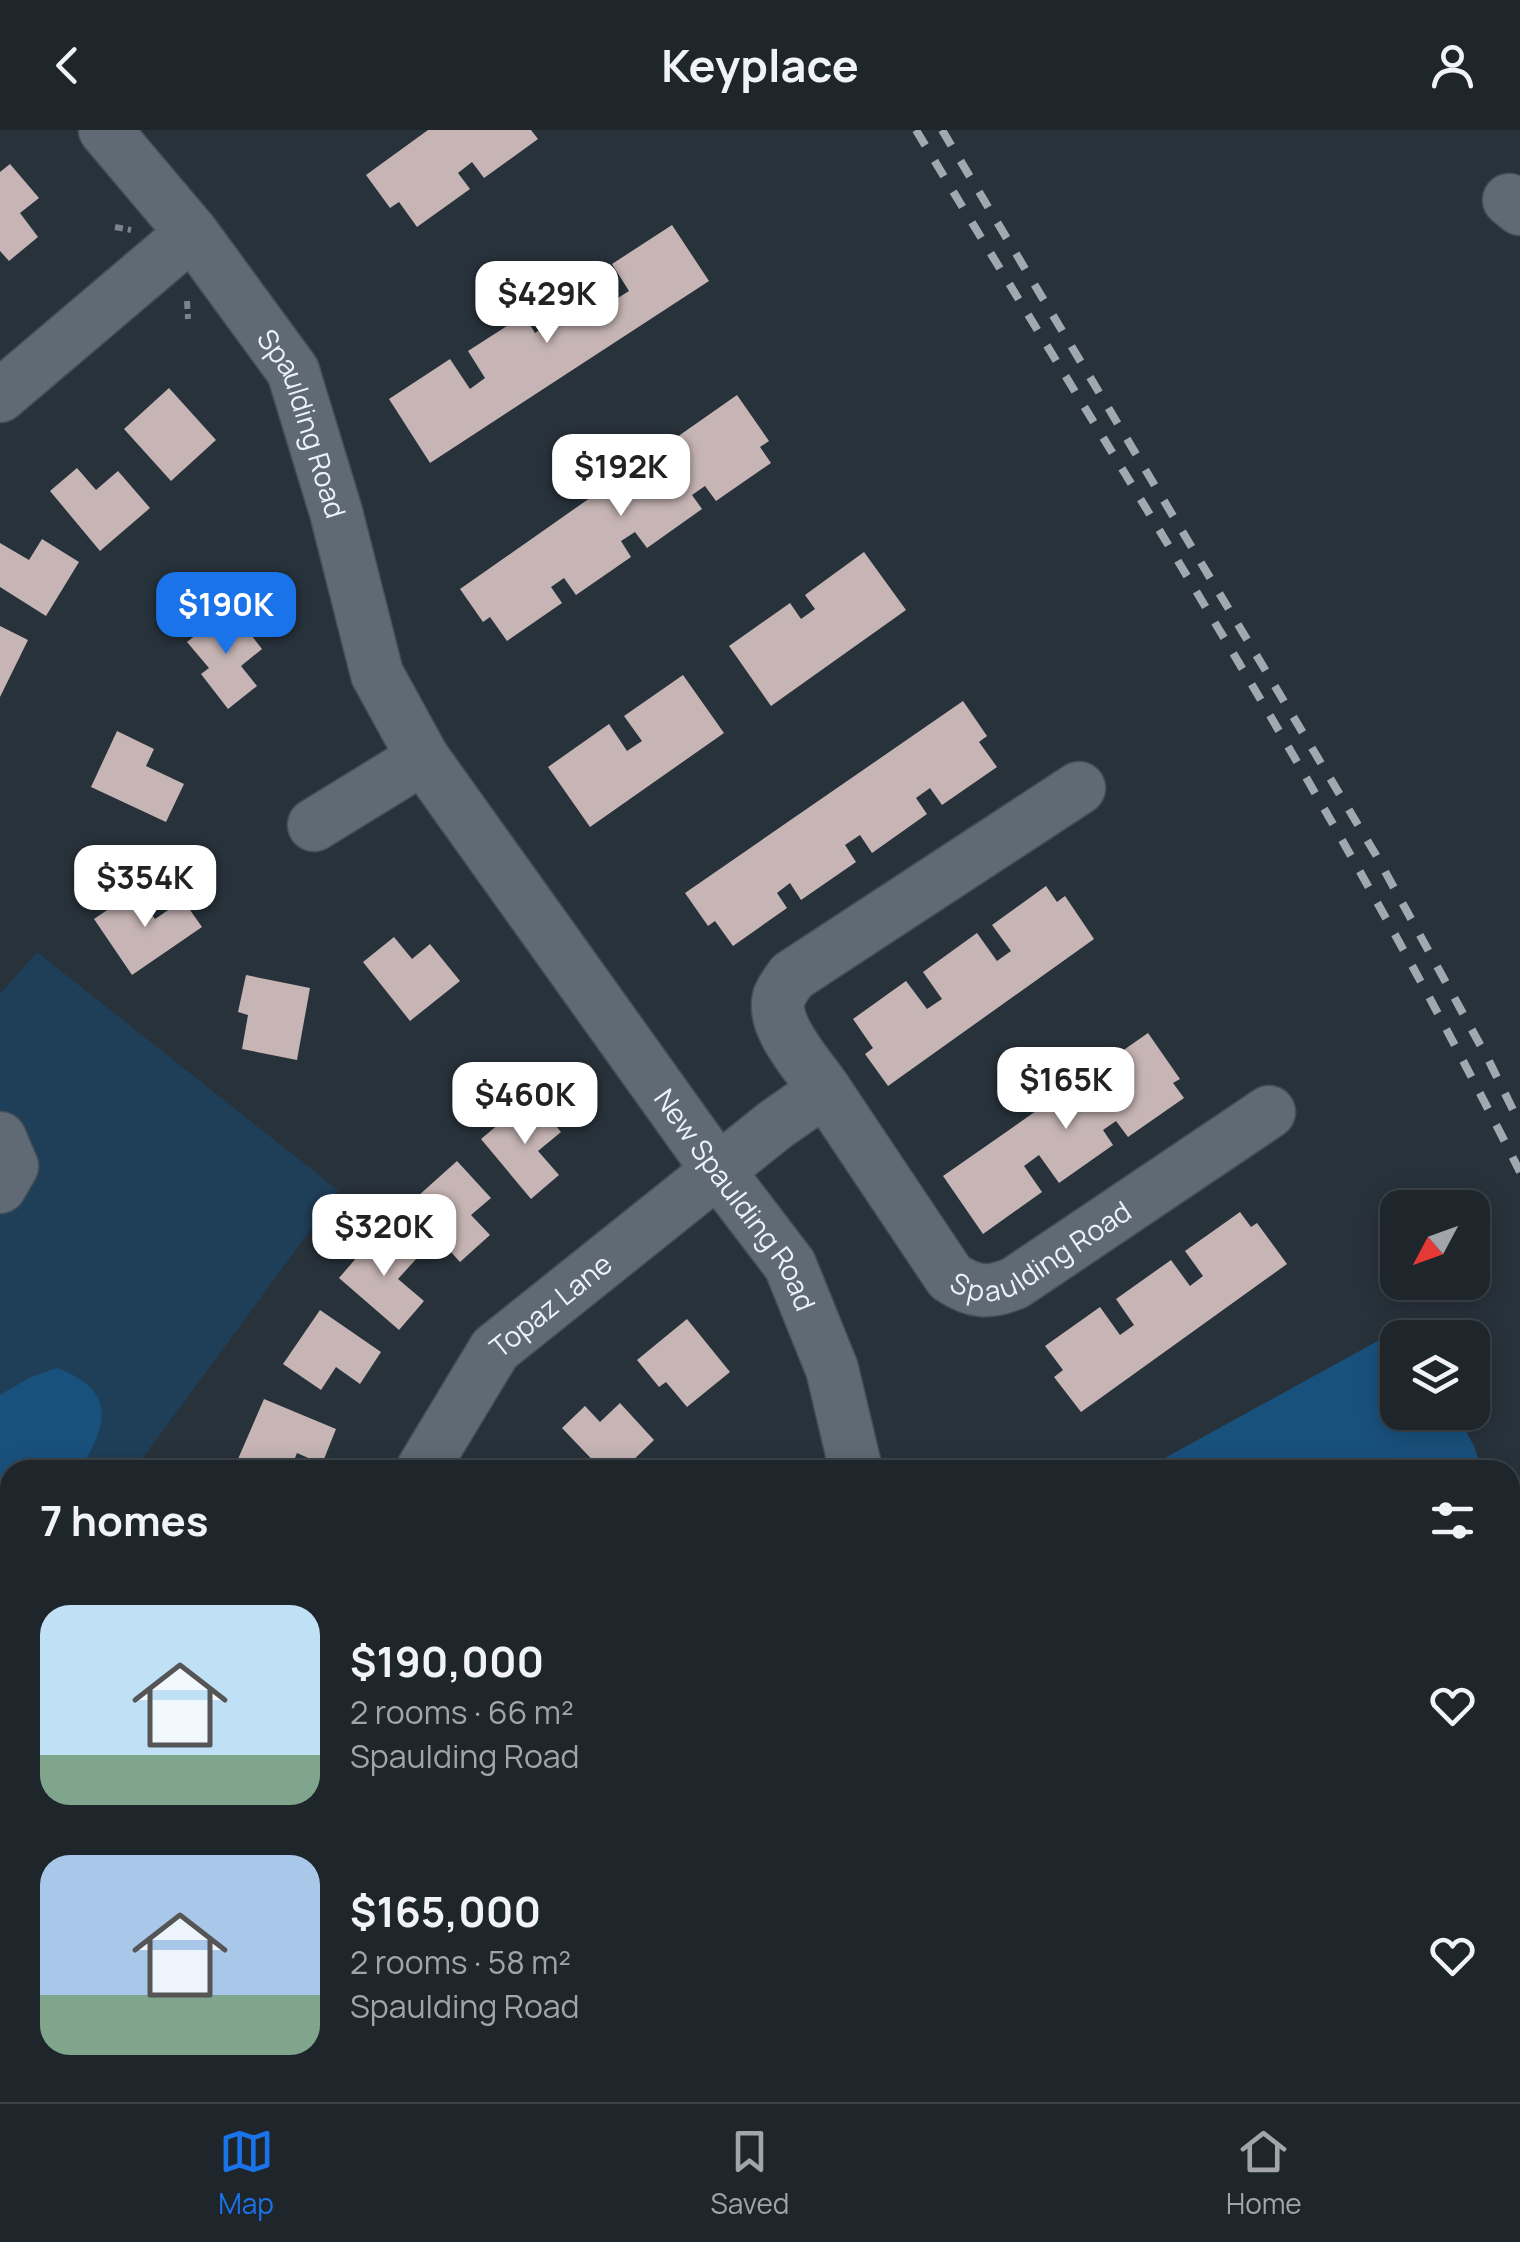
<!DOCTYPE html>
<html lang="en">
<head>
<meta charset="utf-8">
<style>
	body { margin:0; font-family:Manrope,sans-serif; background:#2b3238; color:#f1f3f6; height:100vh; display:flex; flex-direction:column; font-size:38px; white-space:nowrap }
	* { box-sizing:border-box; margin:0 }
	p { font-size:32px; color:#a1a5a9 }
	.icon { flex:none; width:55px; height:55px; fill:none; stroke:currentColor; stroke-width:2; stroke-linecap:round; stroke-linejoin:round }
	.map { position:relative; flex:1; overflow:hidden }
	.side { position:absolute; left:0px; top:1330px; width:1520px; height:642px; display:flex; flex-direction:column; background:#1e262c; border-radius:30px 30px 0 0; box-shadow:0 5px 25px #0003,0 0 0 2px #3c4348 }
	.side>* { flex:none }
	.needle { width:65px; rotate:229deg }
	.fabs { position:absolute; left:1380px; top:1060px; display:grid; gap:20px }
	.fabs a { display:grid; place-items:center; width:110px; height:110px; border-radius:20px; background:#1e262c; box-shadow:0 5px 25px #0003,0 0 0 2px #3c4348; font-size:50px }
	.price { position:absolute; translate:-50% -85px; padding:0 22px; border-radius:20px; background:#fff; color:#222; font-size:32px; line-height:65px; filter:drop-shadow(0 2px 5px #0008) }
	.price::after { content:''; position:absolute; left:50%; top:60px; width:30px; height:22px; margin-left:-15px; background:inherit; clip-path:polygon(0 0,100% 0,50% 100%) }
	.price.selected { background:#1a73e8; color:#fff }
	ul { padding:0; list-style:none }
	li { display:flex; align-items:center; gap:30px; height:250px; padding:0 40px }
	li span { display:grid; place-items:center; flex:none; width:280px; height:200px; border-radius:30px; color:#555 }
	li>.icon { margin-inline-start:auto }
	span .icon { width:120px; height:120px; fill:#fffc; stroke-width:1 }
	li b { font-size:42px }
	h2 { display:flex; justify-content:space-between; align-items:center; height:120px; padding:0 40px; font-size:42px }
	header { display:flex; justify-content:space-between; align-items:center; height:130px; padding:0 40px; background:#1e262c; font-size:45px; font-weight:700 }
	.menu { display:flex; justify-content:space-around; align-items:center; height:140px; border-top:2px solid #3c4348; background:#1e262c; font-size:28px; color:#a1a5a9 }
	.menu a { display:grid; justify-items:center; gap:5px }
	.menu .selected { color:#1a73e8 }
	.map>svg:first-child { display:block }
	.green { fill:#1f3e58 }
	.water { fill:#19517d }
	.building { fill:#c7b5b5 }
	.lines { fill:none; stroke-linecap:round; stroke-linejoin:round }
	.minor-casing { stroke:#464e56; stroke-width:55 }
	.path { stroke:#7b838b; stroke-width:6; stroke-dasharray:8 5; stroke-linecap:butt }
	.minor { stroke:#5f6a75; stroke-width:52 }
	.rail { stroke:#a0a8b0; stroke-width:8; stroke-dasharray:18 18; stroke-linecap:butt }
	.labels { text-anchor:middle; dominant-baseline:central; stroke-width:10; stroke-linejoin:round; paint-order:stroke }
	.street-label { font-size:28px; fill:#ecf2f9; stroke:#28323b }
</style>
</head>
<body>
<header><svg class="icon" aria-label="back" viewBox="0 0 24 24"><path d="M15 5l-7 7 7 7"/></svg>Keyplace<svg class="icon" aria-label="person" viewBox="0 0 24 24"><circle cx="12" cy="8" r="4"/><path d="M4 21q1-7 8-7t8 7"/></svg></header>
<div class="map">
<svg width="1520" height="1972" viewBox="0 0 1520 1972">
	<rect width="100%" height="100%" fill="#28323b"/>
	<!-- green -->
	<path class="green" d="M37,822l302,239 -205,279h-124v366l-10,-2v-840z"/>
	<!-- water -->
	<path class="water" d="M1383,1208l14,7 1,67 58,1 18,33 8,24h-339z
		M57,1238c61,23 50,56 23,102h-70v308l-10,2v-385l31,-18z
		M1510,1430l10,32v510h-151l-8,-9 149,-1z"/>
	<!-- building -->
	<path class="building" d="M428,0h103l7,9 -54,39 -12,-16 -14,11 12,16 -53,38 -18,-25 -9,6 -24,-33z
		M10,34l29,34 -19,15 18,24 -29,24 -9,-10v-79z
		M672,95l37,56 -279,182 -41,-64 61,-40 20,30 15,-11 -17,-27 56,-36 11,18 15,-10 -10,-16 54,-35 19,29 16,-10 -17,-27z
		M169,258l47,52 -45,41 -47,-52z
		M737,265l32,46 -9,6 11,16 -55,38 -11,-15 -13,9 10,14 -55,39 -12,-16 -14,9 10,16 -55,38 -12,-17 -13,9 11,16 -55,38 -17,-24 -7,5 -23,-33z
		M77,338l19,22 22,-19 32,37 -50,43 -50,-60z
		M42,409l37,23 -33,54 -46,-29v-44l29,17z
		M864,422l42,58 -135,96 -42,-60 61,-43 11,16 14,-10 -10,-14z
		M230,478l32,41 -21,17 16,20 -29,23 -27,-35 8,-6 -22,-26z
		M0,496l28,14 -28,57z
		M683,545l41,58 -134,94 -42,-60 61,-43 18,27 15,-10 -18,-25z
		M963,571l24,35 -8,6 18,25 -55,38 -12,-17 -14,10 11,16 -55,39 -12,-18 -15,10 11,17 -55,38 -11,-17 -13,10 10,15 -54,38 -18,-25 -7,5 -23,-33z
		M117,601l37,18 -8,17 38,18 -18,38 -75,-35z
		M1046,756l11,16 8,-6 29,43 -206,147 -23,-32 8,-6 -20,-29 53,-38 21,28 15,-10 -19,-27 54,-39 20,28 14,-10 -19,-26z
		M135,761l20,28 28,-19 19,27 -70,48 -38,-56z
		M394,807l18,22 18,-15 30,37 -50,40 -47,-59z
		M246,845l64,13 -13,72 -55,-11 6,-34 -10,-3z
		M1148,903l32,46 -7,4 11,15 -56,39 -12,-16 -13,9 10,15 -54,38 -20,-28 -15,11 18,26 -59,42 -40,-58z
		M531,967l30,35 -23,19 21,24 -28,24 -50,-60z
		M457,1031l34,37 -20,17 19,20 -30,27 -52,-57z
		M1240,1082l11,15 6,-4 30,41 -206,148 -27,-35 9,-7 -18,-24 55,-39 20,28 14,-10 -18,-26 55,-39 19,26 13,-10 -18,-25z
		M382,1098l35,30 -19,21 26,22 -25,29 -60,-52z
		M320,1180l61,42 -21,32 -24,-17 -15,23 -38,-26z
		M687,1189l43,53 -43,35 -21,-25 -7,5 -22,-27z
		M264,1269l72,30 -14,35 -25,-11 -7,17h-27l-25,-11z
		M620,1273l34,37 -31,30h-21l-40,-42 23,-22 15,16z
		M0,1793l10,2v72l-10,-1z
		M864,1962h55l-11,10h-35z"/>
	<g class="lines">
		<!-- minor casing -->
		<g class="minor-casing">
			<g id="minor">
				<path id="s1" d="M105,0l87,103 101,138 43,141 41,162 46,84 296,414 71,93 42,104 24,101"/>
				<path d="M1509,70l11,9"/>
				<path d="M0,266l192,-163"/>
				<path d="M314,695l109,-67"/>
				<path d="M825,960c-16,-24 -54,-63 -46,-93 3,-8 9,-15 13,-21l287,-188"/>
				<path d="M0,1008l12,28 -12,21"/>
				<path id="s2" d="M422,1340l73,-121 280,-224 50,-35 125,187c24,16 39,17 65,6l254,-171"/>
				<path d="M20,1962l94,10"/>
				<path d="M1235,1962l8,10"/>
				<path d="M307,1972l1,-10"/>
				<path d="M576,1972l27,-10"/>
			</g>
		</g>
		<!-- path -->
		<path class="path" d="M115,97l16,3
			M187,171l1,18"/>
		<!-- minor -->
		<use href="#minor" class="minor"/>
		<!-- rail -->
		<path class="rail" d="M916,0c207,344 425,683 604,1042
			M942,0l434,725 113,206 31,63"/>
	</g>
	<g class="labels">
		<!-- street labels -->
		<g class="street-label">
			<text stroke="none"><textPath href="#s1" startOffset="358">Spaulding Road</textPath></text>
			<text stroke="none"><textPath href="#s1" startOffset="1258">New Spaulding Road</textPath></text>
			<text stroke="none"><textPath href="#s2" startOffset="890">Spaulding Road</textPath></text>
			<text stroke="none"><textPath href="#s2" startOffset="212">Topaz Lane</textPath></text>
		</g>
	</g>
</svg>
<div class="fabs">
<a><svg class="needle" viewBox="-14 -14 28 28"><path d="M0-13l5 13h-10z" fill="#e53935"/><path d="M0 13l5-13h-10z" fill="#a1a5a9"/></svg></a>
<a><svg class="icon" aria-label="layers" viewBox="0 0 24 24"><path d="M12 4l9 5-9 5-9-5zM3 14l9 5 9-5"/></svg></a>
</div>
<b class="price" style="left:547px;top:216px">$429K</b>
<b class="price" style="left:621px;top:389px">$192K</b>
<b class="price selected" style="left:226px;top:527px">$190K</b>
<b class="price" style="left:145px;top:800px">$354K</b>
<b class="price" style="left:1066px;top:1002px">$165K</b>
<b class="price" style="left:525px;top:1017px">$460K</b>
<b class="price" style="left:384px;top:1149px">$320K</b>
<section class="side">
<h2>7 homes<svg class="icon" aria-label="filters" viewBox="0 0 24 24"><path d="M4 7h16M4 17h16"/><circle cx="9" cy="7" r="2"/><circle cx="15" cy="17" r="2"/></svg></h2>
<ul>
<li><span style="background:linear-gradient(#bfe0f5 75%,#7fa58c 0)"><svg class="icon" aria-label="home" viewBox="0 0 24 24"><path d="M3 11l9-7 9 7M6 9v11h12V9"/></svg></span><div><b>$190,000</b><p>2 rooms · 66 m²</p><p>Spaulding Road</p></div><svg class="icon" aria-label="heart" viewBox="0 0 24 24"><path d="M12 20l-8-8c-3-5 5-10 8-4 3-6 11-1 8 4z"/></svg></li>
<li><span style="background:linear-gradient(#a9c7e8 70%,#7fa58c 0)"><svg class="icon" aria-label="home" viewBox="0 0 24 24"><path d="M3 11l9-7 9 7M6 9v11h12V9"/></svg></span><div><b>$165,000</b><p>2 rooms · 58 m²</p><p>Spaulding Road</p></div><svg class="icon" aria-label="heart" viewBox="0 0 24 24"><path d="M12 20l-8-8c-3-5 5-10 8-4 3-6 11-1 8 4z"/></svg></li>
</ul>
</section>
</div>
<nav class="menu">
<a class="selected"><svg class="icon" aria-label="map" viewBox="0 0 24 24"><path d="M3 6l6-2 6 2 6-2v14l-6 2-6-2-6 2zM9 4v14M15 6v14"/></svg>Map</a>
<a><svg class="icon" aria-label="saved" viewBox="0 0 24 24"><path d="M7 4h10v16l-5-4-5 4z"/></svg>Saved</a>
<a><svg class="icon" aria-label="home" viewBox="0 0 24 24"><path d="M3 11l9-7 9 7M6 9v11h12V9"/></svg>Home</a>
</nav>
</body>
</html>
